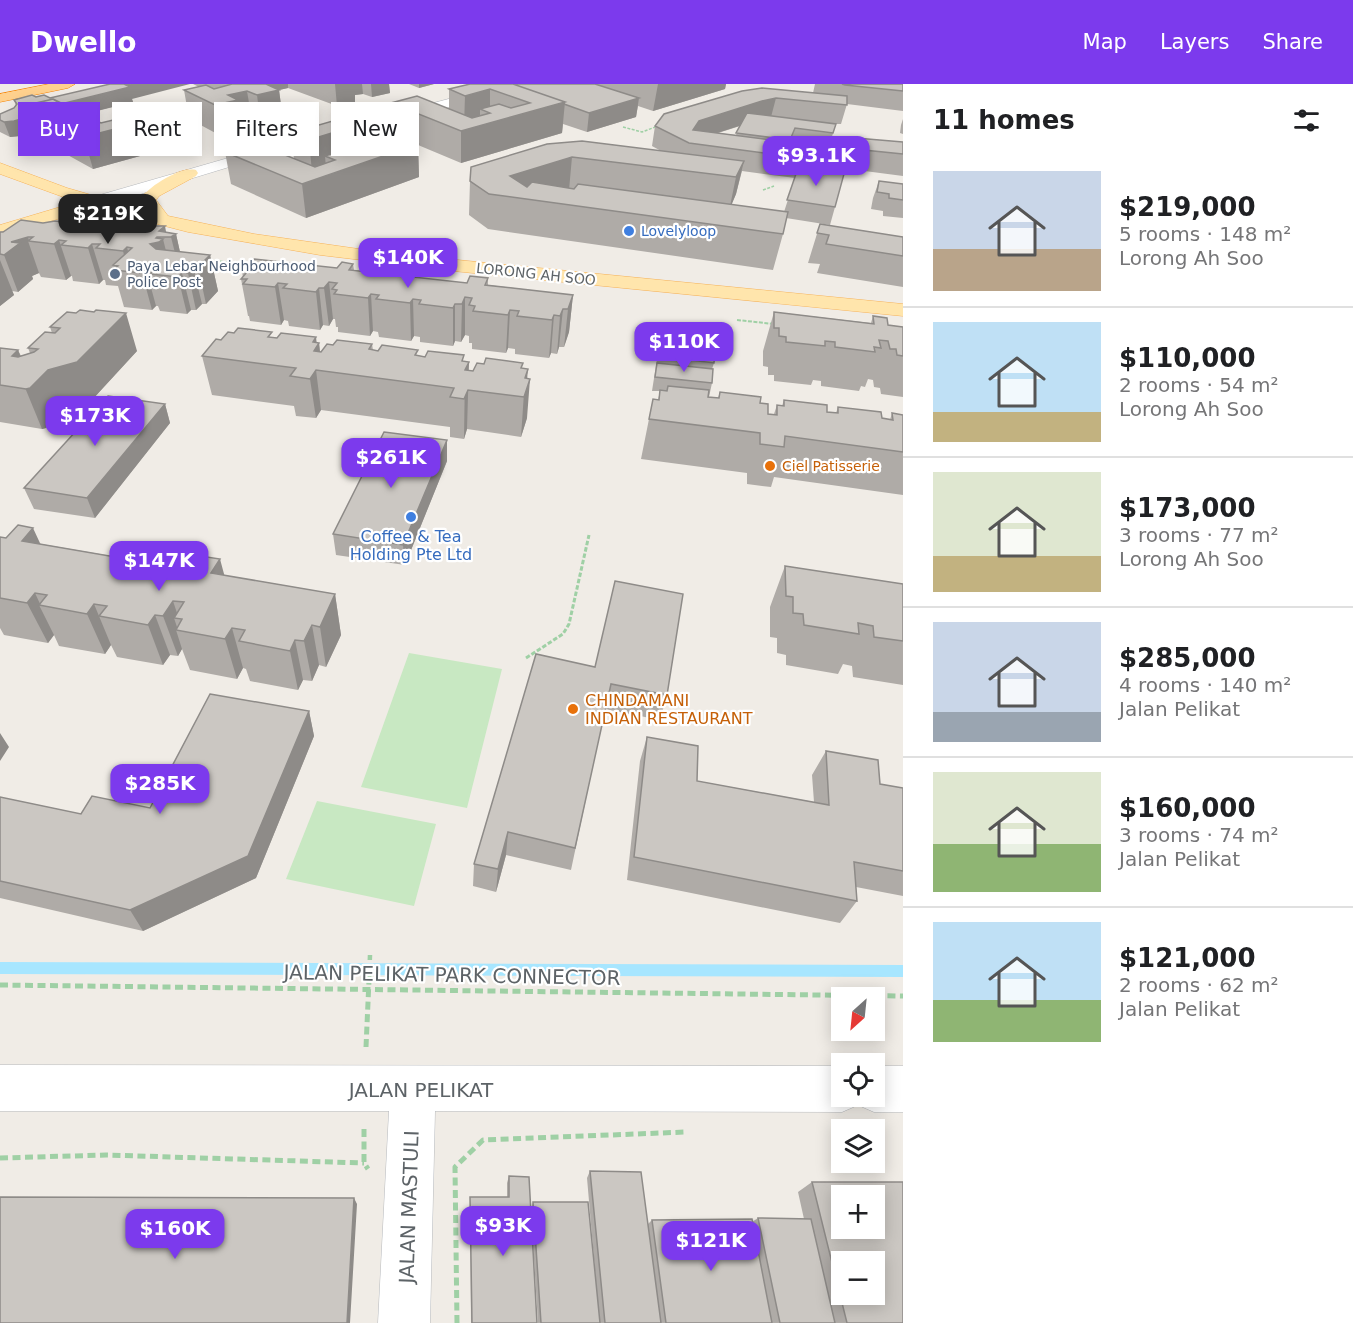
<!DOCTYPE html>
<html lang="en">
<head>
<meta charset="utf-8">
<style>
	body { margin:0; font-family:"DejaVu Sans",sans-serif; background:#f6f6f6; color:#202124; height:100vh; display:flex; flex-direction:column; font-size:22px; white-space:nowrap }
	* { box-sizing:border-box; margin:0 }
	p { font-size:20px; color:#757577 }
	.icon { flex:none; width:33px; height:33px; fill:none; stroke:currentColor; stroke-width:2; stroke-linecap:round; stroke-linejoin:round }
	.map { position:relative; flex:1; overflow:hidden }
	.side { display:flex; flex-direction:column; background:#fff; width:450px }
	.side>* { flex:none }
	.banner { position:absolute; left:18px; top:18px; width:570px; height:54px; display:flex; gap:12px }
	.needle { width:39px; rotate:207deg }
	.buttons { position:absolute; left:831px; top:903px; display:grid; gap:12px }
	.buttons a { display:grid; place-items:center; width:54px; height:54px; border-radius:0px; background:#fff; box-shadow:0 3px 15px #0003; font-size:30px }
	.price { position:absolute; translate:-50% -51px; padding:0 14px; border-radius:12px; background:#7c3aed; color:#fff; font-size:20px; line-height:39px; filter:drop-shadow(0 2px 3px #0008) }
	.price::after { content:''; position:absolute; left:50%; top:36px; width:18px; height:14px; margin-left:-9px; background:inherit; clip-path:polygon(0 0,100% 0,50% 100%) }
	.price.current { background:#222; color:#fff }
	ul { padding:0; list-style:none }
	li { display:flex; align-items:center; gap:18px; height:150px; padding:0 30px }
	li+li { border-top:2px solid #e0e0e0 }
	li span { display:grid; place-items:center; flex:none; width:168px; height:120px; border-radius:0px; color:#555 }
	li>.icon { margin-inline-start:auto }
	span .icon { width:72px; height:72px; fill:#fffc; stroke-width:1 }
	li b { font-size:26px }
	h2 { display:flex; justify-content:space-between; align-items:center; height:72px; padding:0 30px; font-size:26px }
	.pill { padding:0 21px; border-radius:0px; background:#fff; box-shadow:0 3px 15px #0003; font-size:21px; line-height:54px }
	.pill.current { background:#7c3aed; color:#fff }
	header { display:flex; align-items:center; gap:36px; box-sizing:border-box; height:84px; padding:0 30px; background:#7c3aed; color:#fff }
	header strong { font-size:28px }
	nav { display:flex; gap:33px; margin-inline-start:auto; font-size:21px }
	main { display:flex; flex:1; min-height:0 }
	.map>svg:first-child { display:block }
	.green { fill:#c8e8c2 }
	.lines { fill:none; stroke-linecap:round; stroke-linejoin:round }
	.stream { fill:#a7e6ff; fill-rule:evenodd }
	.minor-casing { stroke:#b6b9bd; stroke-width:1 }
	.major-casing { stroke:#f6b259; stroke-width:1 }
	.highway-casing { stroke:#f68300; stroke-width:1 }
	.path-far4 { stroke:#9fd0a5; stroke-width:1.5; stroke-dasharray:3 1.5; stroke-linecap:butt }
	.path-far3 { stroke:#9fd0a5; stroke-width:2; stroke-dasharray:4 1.5; stroke-linecap:butt }
	.path-far2 { stroke:#9fd0a5; stroke-width:3; stroke-dasharray:4.5 2; stroke-linecap:butt }
	.path-far1 { stroke:#9fd0a5; stroke-width:4.5; stroke-dasharray:7 4; stroke-linecap:butt }
	.path { stroke:#9fd0a5; stroke-width:5; stroke-dasharray:8 4.5; stroke-linecap:butt }
	.minor { fill:#fff; fill-rule:evenodd }
	.major { fill:#ffe5ac; fill-rule:evenodd }
	.highway { fill:#ffd18e; fill-rule:evenodd }
	.wall { fill:#afaba7; fill-rule:evenodd }
	.shaded-wall { fill:#8e8b88 }
	.building { fill:#cbc7c2; stroke:#8e8b88; stroke-width:1.5; fill-rule:evenodd }
	.shop-dot { fill:#3f7fe0; stroke:#fff; stroke-width:2 }
	.service-dot { fill:#5c6f8a; stroke:#fff; stroke-width:2 }
	.food-dot { fill:#e8710a; stroke:#fff; stroke-width:2 }
	.labels { text-anchor:middle; dominant-baseline:central; stroke-width:4.5; stroke-linejoin:round; paint-order:stroke }
	.far-shop-label { font-size:14px; fill:#366cbe; stroke:#fff; text-anchor:start }
	.far-service-label { font-size:14px; fill:#4e5e75; stroke:#fff; text-anchor:start }
	.far-street-label { font-size:14px; fill:#5d6367; stroke:#fff }
	.far-food-label { font-size:14px; fill:#c56008; stroke:#fff; text-anchor:start }
	.shop-label { font-size:16px; fill:#366cbe; stroke:#fff }
	.food-label { font-size:16px; fill:#c56008; stroke:#fff; text-anchor:start }
	.near-street-label { font-size:20px; fill:#5d6367; stroke:#fff }
</style>
</head>
<body>
<header>
<strong>Dwello</strong>
<nav><a>Map</a><a>Layers</a><a>Share</a></nav>
</header>
<main>
<div class="map">
<svg width="903" height="1239" viewBox="0 0 903 1239">
	<rect width="100%" height="100%" fill="#f0ece6"/>
	<!-- green -->
	<path class="green" d="M409,569l93,16 -35,139 -106,-21z
		M317,717l119,23 -22,82 -128,-27z"/>
	<g class="lines">
		<!-- stream -->
		<path class="stream" d="M0,878l903,3v12l-903,-3z"/>
		<!-- minor casing -->
		<g class="minor-casing">
			<path id="minor" d="M505,0h22l-2,3 -273,73 -154,47h-12l-2,-4 2,-4 156,-45z
				M0,981l842,1v30h32v-30h29v46h-29l-16,-7 -16,7 -407,-1 -5,212h-52l11,-212h-389z"/>
		</g>
		<!-- major casing -->
		<g class="major-casing">
			<path id="major" d="M0,79l67,25 80,23 -7,-11c7,-13 41,-34 56,-30l2,3 -2,3 -37,20 -3,4 12,16 86,18 133,19 516,51v12l-450,-45 -133,-16 -132,-23 -93,-24 -95,28v-11l77,-23 -77,-28z"/>
		</g>
		<!-- highway casing -->
		<g class="highway-casing">
			<path id="highway" d="M49,0h26l-7,4 -68,14v-8z"/>
		</g>
		<!-- path-far4 -->
		<path class="path-far4" d="M623,43l19,5 16,-6
			M763,106l11,-4"/>
		<!-- path-far3 -->
		<path class="path-far3" d="M209,176l43,6
			M737,236l37,4"/>
		<!-- path-far2 -->
		<path class="path-far2" d="M526,574l37,-24 6,-10 20,-89"/>
		<!-- path-far1 -->
		<path class="path-far1" d="M369,898l1,-27"/>
		<!-- path -->
		<path class="path" d="M0,901l903,11
			M366,963l3,-67
			M364,1045v34l4,6
			M0,1074l106,-3 258,8
			M457,1239l-2,-156 28,-27 203,-8"/>
		<!-- minor -->
		<use href="#minor" class="minor"/>
		<!-- major -->
		<use href="#major" class="major"/>
		<!-- highway -->
		<use href="#highway" class="highway"/>
	</g>
	<!-- wall -->
	<path class="wall" d="M193,0h196l1,9 -18,4 -9,-3 -8,1v7l-18,4 -49,-18 -9,2 4,30 -22,6 -9,-5 -11,3 1,6 -21,6 -26,-14 3,18 -105,29 -58,-32 -1,-4 -14,3 -10,1 -10,-5v-18l14,-6 2,-2 -2,-6 22,-3 14,1 82,1 1,3 -50,12 18,9 86,-16 -3,-17 15,-3z
		M409,0h25l-15,4z
		M470,0h256l-1,5 -72,22 -15,-5 -2,11 -49,15 -24,-8 -1,9 -101,30 -43,-18 1,32 -113,41 -75,-34 -6,-32 69,7 -3,-26 52,-15 70,24 -21,-9 -1,-30 58,6v-20z
		M815,0h88v27l-56,-7 -6,20h-5l-8,25h-1l-5,22 13,36 -5,18 -44,-7 -3,16 -10,36 -285,-41 -19,-14 1,-34 77,-37 114,7 -9,-5 3,-20 9,-12 149,-21zM740,42l-4,9 -18,-2zM742,87l53,7 -11,34 -53,-7 5,-11z
		M903,35v15l-3,-1 1,-8z
		M856,54l47,4v34l-46,-6 1,-5 -9,-1z
		M879,97l24,3v34l-20,-2v-5l-12,-2 2,-11z
		M43,139l123,10 10,1 4,18 30,3 8,36 -12,13h-4l-6,6h-5l-4,4 -27,-3 -2,-5h-2l-4,4 -28,-3 -6,-21 -12,-1 -1,-5h-2l-4,4 -26,-3 -1,-5h-1l-5,4 -25,-3 -2,-4 -7,3 1,3 -15,13 -6,-1 2,4 -14,11v-74z
		M820,140l83,13v50l-86,-14 3,-9 -12,-1z
		M353,180l1,6 113,13 21,-5v7l85,10 -4,37 -5,15h-5l-2,7 -6,-1 -2,5 -34,-4v-5l-7,-1 -2,5 -34,-4v-6h-3v-7l-4,-1 -4,7 -6,-1 -2,5 -33,-4v-5l-6,-1 -3,5 -32,-4 -1,-5 -5,-1 -3,5 -32,-4v-5h-2l-1,-8h-2l-4,7 -6,-1 -3,5 -31,-4 -1,-5 -4,-1 -3,5 -31,-4 -1,-5h-1l-7,-37 2,-2 -1,-5 95,-4z
		M67,228l70,39 -46,50 -28,8 -17,19 -4,1 -42,-7v-74l18,2 3,6 9,-3 -2,-5 24,-15 -2,-6z
		M774,228l97,11 2,-7 15,9 15,2v70l-22,-3 -1,-6 -6,-1 -1,-7 -5,-1 -3,8 -4,-1 -2,5 -38,-5v-5l-8,-1 -2,5 -37,-4v-6h-6v-8l-5,-1v-15z
		M662,243l52,36 -2,6v14l-3,14 9,1 2,-6 40,11 8,11h6l3,-9 5,1 2,-6 43,12 9,1 2,-6 52,13 2,-7 11,2v80l-129,-18 -3,10 -24,-3v-11l-106,-14 12,-60 5,1 2,-9h-8z
		M273,254l46,5 1,9h1l12,-7 39,-1 1,6 96,12 -1,9h5l50,-2 4,9v40l-6,19 -54,-8 -3,10 -14,-2v-10l-129,-17 -5,8 -20,-2 -2,-10 -82,-11 -10,-39 19,-16z
		M165,320l5,19 -75,95 -61,-9 -10,-21z
		M447,356v21l-42,104 -69,-10 -3,-21z
		M0,453l335,57 6,41 -15,32 -7,-2 -7,16 -9,-1 -5,10 -48,-9 -4,-12 -3,-1 -6,11 -47,-9 -8,-21 -4,7 -8,-1 -7,10 -46,-8 -6,-12 -6,9 -46,-8 -5,-11 -6,8 -44,-8 -4,-7z
		M785,482l118,18v101l-50,-8 -1,-11 -9,-2 -5,10 -52,-9v-10l-9,-2v-15l-7,-1v-30z
		M536,570l131,41 -7,25 -55,-11 -34,161 -65,-15 -10,37 -23,-6 1,-22z
		M309,627l5,25 -58,142 -113,53 -143,-33v-101l81,17 69,-6z
		M647,653l50,44 117,21 -2,-27 14,-24 54,33 23,4v108l-47,-9 1,14 -17,22 -213,-43 13,-119z
		M590,1087l58,53 4,-4 100,2 6,-4 46,1 -6,-27 14,-10 91,141h-365l-7,-113 6,113h-66l-1,-126h37v-14l2,-7 22,32 2,-6 63,80 -9,-104z"/>
	<!-- shaded-wall -->
	<path class="shaded-wall" d="M131,0h59l-58,15 1,3 -76,19 -5,-15z
		M238,0h50v4l-31,7 -10,-4 5,30 -11,3 1,6 -21,6 -6,-31 13,-10z
		M335,0h27l1,10 -8,1v7l-18,4z
		M371,0h18l1,9 -18,4z
		M419,0h15l-15,4z
		M658,0h68l-1,5 -72,22z
		M490,5v24l-10,-4v13l-16,4 1,-30z
		M279,6l4,30 -22,6 -4,-31z
		M639,14l-3,19 -49,15 2,-19z
		M776,14l-5,19 -13,3 -63,20 -2,-10 6,-9 63,-20z
		M565,18l-3,31 -101,30v-32z
		M26,25l8,24 -14,3 -10,1 -6,-15 17,-11z
		M192,25l6,31 -105,29 -9,-32z
		M338,47l3,32 -16,-7 1,12 -14,4 -3,-32z
		M418,60l1,33 -113,41 -4,-34z
		M572,73l-3,33 -33,11 -26,-25z
		M744,77l-8,33 -7,17 7,-34z
		M165,142l2,11 -8,-6z
		M176,150l8,36 -4,3 -9,-36z
		M28,153l1,4h-1l11,32 -7,3 1,3 -15,13 -14,-37 7,-13z
		M157,153l1,5 5,-3 9,36 -22,-31z
		M59,156l12,36 -5,4 -12,-36z
		M92,160l11,36 -4,4 -11,-36z
		M127,163l6,25 -5,-1 -5,-20z
		M210,171l8,36 -12,13 -8,-37z
		M0,176l14,35 -14,11z
		M193,183l9,37 -6,6 -8,-37z
		M146,185l10,37 -4,4 -10,-37z
		M182,189l9,37 -4,4 -9,-37z
		M329,198l4,37 -4,7 -5,-38z
		M278,199l6,37 -3,5 -6,-38z
		M319,204l4,37 -3,5 -4,-38z
		M371,210l2,37 -3,5 -2,-38z
		M573,211l-4,37 -5,15 4,-38z
		M465,213v38l-4,7 1,-38z
		M413,215l1,37 -3,5 -1,-38z
		M455,220v37l-2,5v-38z
		M563,225l-4,38 -2,7 3,-38z
		M510,226l-2,38 -2,5 2,-38z
		M126,229l11,38 -46,50 -28,8 -17,19 -4,1 -30,-73 6,-6 14,35 16,-15z
		M554,231l-3,38 -2,5 3,-38z
		M316,253l1,9 2,-3 3,28 -6,-1 5,40 -5,8 -6,-39 3,-37z
		M469,278l-2,67 -3,10 1,-69z
		M528,285l-2,22 4,-12 -3,39 -6,19 4,-59z
		M165,320l5,19 -75,95 -8,-20z
		M447,356v21l-42,104 -2,-20z
		M33,444l19,41 -30,-28z
		M220,475l11,41 -20,-27z
		M35,509l6,13 -2,-1 15,30 -6,8 -21,-40z
		M335,510l6,41 -15,32 -6,-40z
		M173,517l6,18 -5,-1 4,12h-2l6,19 -4,7 -15,-40z
		M94,520l17,41 -6,9 -18,-40z
		M155,531l15,40 -7,10 -15,-40z
		M312,541l7,40 -7,16 -8,-40z
		M232,544l11,40 -6,11 -12,-40z
		M295,556l8,40 -5,10 -8,-39z
		M309,627l5,25 -58,142 -113,53 -13,-21z
		M0,649l9,14 -9,14z
		M508,748l-2,23 -10,37 2,-23z
		M354,1114l3,6 -7,119h-3z"/>
	<!-- building -->
	<path class="building" d="M110,0h21l-5,1 4,2 -69,17 -8,-5 -26,6h1l-3,1 1,3 -1,1 -4,1 7,3 1,3 -15,4 -10,1 -4,-2v-6l14,-6 3,-4 -3,-4 18,-5 4,2 8,-2 6,3z
		M232,0h34l13,6 -22,5 -10,-4 -19,4 10,5 -23,5 -31,-15 22,-5 8,4z
		M470,0h43l52,18 -104,29 -70,-28 26,-7 55,22 18,-5 -10,-4 19,-5 12,4 19,-5 -40,-14 -25,7 -16,-7z
		M513,0h82l44,14 -50,15 -25,-9 1,-2z
		M842,0h61v7l-58,-6z
		M762,4l85,8v9l-71,-7 -14,3 -63,20 -6,9 135,17 -2,9 -24,2 -113,-15 -34,-17 9,-12 78,-23z
		M53,15l48,24 78,-19 13,5 -108,28 -59,-31z
		M747,29l89,11 -3,9 -38,-5 -5,12 -54,-7z
		M343,34l75,26 -116,40 -77,-32 30,-9 60,24 20,-7 -10,-4 21,-7 13,5 22,-7 -43,-16 -29,9 -18,-7z
		M856,54l47,4v12l-39,-4 1,-6 -10,-1z
		M582,57l162,20 -8,16 -164,-20 -62,19 17,11 5,-5 42,7 4,-5 210,28 -5,22 -294,-40 -19,-13 1,-14 76,-23z
		M798,84l46,6 -9,33 -48,-7z
		M879,97l24,3v16l-14,-2v-4l-12,-2z
		M21,136l22,3 12,-2 96,10 5,-5h9l-6,5 17,3 -5,3h-14l-1,1 7,1 -4,3 -9,2 6,5 54,6 -12,12h-5l-5,6h-6l-4,4 -28,-3 4,-4 -8,-1 -4,4 -29,-3 5,-4 -5,-1 19,-17 -5,-1 -4,4 -27,-3 4,-4h-8l-4,4 -27,-3 5,-4 -7,-1 -5,4 -26,-3 5,-4h-5l-17,5 9,1 -16,12 -4,-1v-22h3z
		M820,140l83,13v19l-77,-12 3,-9 -12,-2z
		M254,175l83,9 5,-6 11,2 -4,6 118,13 3,-7 18,2 -3,7 88,10 -5,14h-5l-3,7 -6,-1 -2,5 -35,-4 2,-5 -9,-1 -2,5 -35,-4 2,-5 -6,-1 3,-7 -7,-1 -3,7h-7l-2,4 -34,-4 2,-4 -8,-1 -3,4 -34,-4 3,-4 -8,-1 -3,4 -34,-4 3,-4 -5,-1 5,-6 -8,-1 -5,6h-5l-3,4 -33,-4 4,-4 -9,-1 -3,4 -32,-3 4,-5h-6l6,-7h-5z
		M80,226l14,2 2,-2 30,3 -49,49 -29,8 -18,18 -4,1 -26,-4v-37l18,2 -6,6 6,1 16,-5 4,-3 -10,-1 17,-16 10,1 5,-5 -10,-1 17,-15 9,1z
		M774,228l100,12 -1,-8 14,2 1,7 15,2v29l-6,-1 -1,-6h-6l-2,-8 -9,-1 2,8 -7,-1 1,5 -40,-5v-5l-10,-1v5l-39,-4v-5l-7,-1v-8h-5z
		M662,243l54,6 -2,30 -56,-7z
		M238,244l34,4 -4,5 9,1 4,-5 35,4 -3,5 6,1 -5,8 7,1 6,-8 6,1 4,-5 35,4 -3,5 9,2 4,-6 36,5 -3,5 10,2 3,-6 36,4 -2,6 7,1 -4,8 8,1 4,-8 7,1 2,-6 37,5 -2,5 7,1 -3,9 5,1 -6,18 -56,-7 -4,9 -14,-2 4,-9 -138,-18 -6,9 -20,-3 6,-8 -94,-12 14,-17 5,1 7,-8 6,1z
		M657,279l56,6 -1,14 -57,-6z
		M668,302l41,4 -1,7 11,1 1,-6 41,5 -1,6 8,1v10l9,1v-10l7,1v-6l43,5v7l11,1v-6l43,5 1,6 11,2 -1,-7 11,2v37l-118,-16 -1,11 -24,-3v-11l-111,-14 4,-20 6,1 1,-10 7,1z
		M108,312l57,8 -78,94 -63,-10z
		M384,348l63,8 -44,105 -70,-11z
		M18,441l15,3 -11,13 163,28 9,-14 26,4 -9,14 124,21 -15,33 -8,-2 -8,16 -9,-1 -5,11 -51,-10 6,-11 -13,-2 -7,11 -49,-9 6,-11 -8,-1 10,-16 -11,-1 -10,15 -8,-1 -7,10 -49,-9 8,-10 -13,-2 -7,10 -48,-9 8,-10 -12,-2 -8,10 -27,-5v-61l6,1z
		M785,482l118,18v57l-29,-4 -1,-11 -15,-3 1,11 -55,-9 -1,-11 -10,-1v-16l-7,-1z
		M615,497l68,13 -16,101 -56,-11 -36,164 -67,-16 -10,37 -24,-5 62,-210 59,13z
		M210,610l99,17 -61,145 -118,54 -130,-29v-84l81,17 11,-18 58,12z
		M647,653l51,9 -1,35 132,24 -3,-54 52,9 2,24 23,4v83l-49,-9 3,39 -223,-44z
		M590,1087l51,1 20,151h-56z
		M509,1092l20,1 8,146h-65l-2,-126h39z
		M812,1098h91v141h-56zM842,1112h32v32h-32zM842,1178h32v32h-32z
		M0,1113l354,1 -7,125h-347z
		M533,1118h55l12,121h-59z
		M758,1134l53,1 24,104h-55z
		M752,1135l20,104h-106l-14,-103z"/>
	<!-- markers -->
	<g class="shop-dot">
		<circle cx="629" cy="147" r="6"/>
		<circle cx="411" cy="433" r="6"/>
	</g>
	<circle class="service-dot" cx="115" cy="190" r="6"/>
	<g class="food-dot">
		<circle cx="770" cy="382" r="6"/>
		<circle cx="573" cy="625" r="6"/>
	</g>
	<g class="labels">
		<!-- far-shop labels -->
		<g class="far-shop-label">
			<text x="641" y="147">Lovelyloop</text>
		</g>
		<!-- far-service labels -->
		<g class="far-service-label">
			<text x="127" y="182">Paya Lebar Neighbourhood<tspan x="127" dy="16">Police Post</tspan></text>
		</g>
		<!-- far-street labels -->
		<g class="far-street-label">
			<text transform="translate(536 190) rotate(6)">LORONG AH SOO</text>
		</g>
		<!-- far-food labels -->
		<g class="far-food-label">
			<text x="782" y="382">Ciel Patisserie</text>
		</g>
		<!-- shop labels -->
		<g class="shop-label">
			<text x="411" y="452">Coffee &amp; Tea<tspan x="411" dy="18">Holding Pte Ltd</tspan></text>
		</g>
		<!-- food labels -->
		<g class="food-label">
			<text x="585" y="616">CHINDAMANI<tspan x="585" dy="18">INDIAN RESTAURANT</tspan></text>
		</g>
		<!-- near-street labels -->
		<g class="near-street-label">
			<text transform="translate(452 891) rotate(1)">JALAN PELIKAT PARK CONNECTOR</text>
			<text x="421" y="1006">JALAN PELIKAT</text>
			<text transform="translate(409 1123) rotate(-88)">JALAN MASTULI</text>
		</g>
	</g>
</svg>
<div class="buttons">
<a><svg class="needle" viewBox="-14 -14 28 28"><path d="M0-13l5 13h-10z" fill="#e53935"/><path d="M0 13l5-13h-10z" fill="#757577"/></svg></a>
<a><svg class="icon" aria-label="locate" viewBox="0 0 24 24"><circle cx="12" cy="12" r="6"/><path d="M12 2v4M12 18v4M2 12h4M18 12h4"/></svg></a>
<a><svg class="icon" aria-label="layers" viewBox="0 0 24 24"><path d="M12 4l9 5-9 5-9-5zM3 14l9 5 9-5"/></svg></a>
<a>+</a>
<a>−</a>
</div>
<b class="price" style="left:816px;top:103px">$93.1K</b>
<b class="price current" style="left:108px;top:161px">$219K</b>
<b class="price" style="left:408px;top:205px">$140K</b>
<b class="price" style="left:684px;top:289px">$110K</b>
<b class="price" style="left:95px;top:363px">$173K</b>
<b class="price" style="left:391px;top:405px">$261K</b>
<b class="price" style="left:159px;top:508px">$147K</b>
<b class="price" style="left:160px;top:731px">$285K</b>
<b class="price" style="left:503px;top:1173px">$93K</b>
<b class="price" style="left:175px;top:1176px">$160K</b>
<b class="price" style="left:711px;top:1188px">$121K</b>
<div class="banner">
<a class="pill current">Buy</a>
<a class="pill">Rent</a>
<a class="pill">Filters</a>
<a class="pill">New</a>
</div>
</div>
<section class="side">
<h2>11 homes<svg class="icon" aria-label="filters" viewBox="0 0 24 24"><path d="M4 7h16M4 17h16"/><circle cx="9" cy="7" r="2"/><circle cx="15" cy="17" r="2"/></svg></h2>
<ul>
<li><span style="background:linear-gradient(#c9d6e8 65%,#b9a48a 0)"><svg class="icon" aria-label="home" viewBox="0 0 24 24"><path d="M3 11l9-7 9 7M6 9v11h12V9"/></svg></span><div><b>$219,000</b><p>5 rooms · 148 m²</p><p>Lorong Ah Soo</p></div></li>
<li><span style="background:linear-gradient(#bfe0f5 75%,#c2b280 0)"><svg class="icon" aria-label="home" viewBox="0 0 24 24"><path d="M3 11l9-7 9 7M6 9v11h12V9"/></svg></span><div><b>$110,000</b><p>2 rooms · 54 m²</p><p>Lorong Ah Soo</p></div></li>
<li><span style="background:linear-gradient(#dfe7d0 70%,#c2b280 0)"><svg class="icon" aria-label="home" viewBox="0 0 24 24"><path d="M3 11l9-7 9 7M6 9v11h12V9"/></svg></span><div><b>$173,000</b><p>3 rooms · 77 m²</p><p>Lorong Ah Soo</p></div></li>
<li><span style="background:linear-gradient(#c9d6e8 75%,#9aa5b1 0)"><svg class="icon" aria-label="home" viewBox="0 0 24 24"><path d="M3 11l9-7 9 7M6 9v11h12V9"/></svg></span><div><b>$285,000</b><p>4 rooms · 140 m²</p><p>Jalan Pelikat</p></div></li>
<li><span style="background:linear-gradient(#dfe7d0 60%,#8fb573 0)"><svg class="icon" aria-label="home" viewBox="0 0 24 24"><path d="M3 11l9-7 9 7M6 9v11h12V9"/></svg></span><div><b>$160,000</b><p>3 rooms · 74 m²</p><p>Jalan Pelikat</p></div></li>
<li><span style="background:linear-gradient(#bfe0f5 65%,#8fb573 0)"><svg class="icon" aria-label="home" viewBox="0 0 24 24"><path d="M3 11l9-7 9 7M6 9v11h12V9"/></svg></span><div><b>$121,000</b><p>2 rooms · 62 m²</p><p>Jalan Pelikat</p></div></li>
</ul>
</section>
</main>
</body>
</html>
